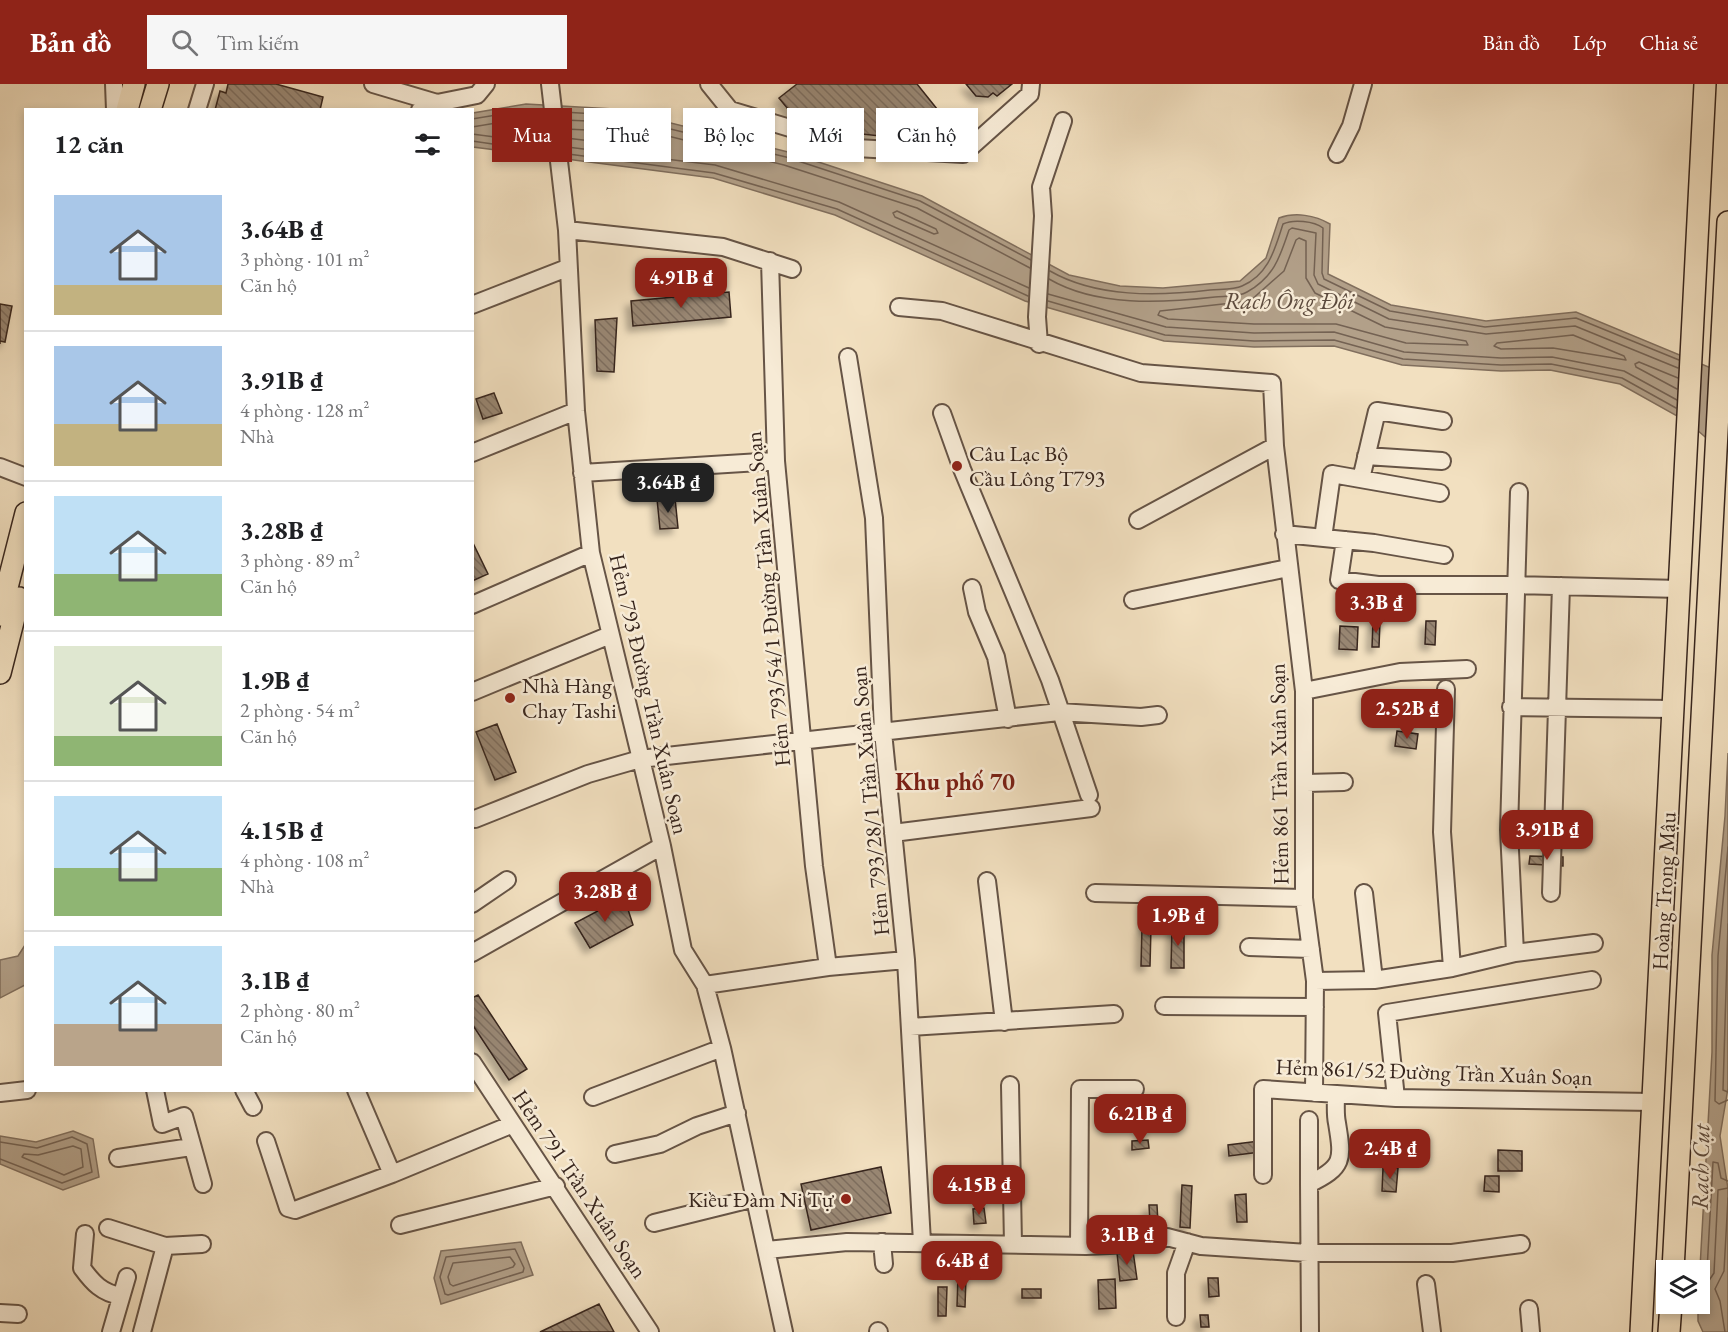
<!DOCTYPE html>
<html lang="vi">
<head>
<meta charset="utf-8">
<style>
	body { margin:0; font-family:"EB Garamond",serif; background:#f6f6f6; color:#202124; height:100vh; display:flex; flex-direction:column; font-size:22px; white-space:nowrap }
	* { box-sizing:border-box; margin:0 }
	p { font-size:20px; color:#757577 }
	.icon { flex:none; width:33px; height:33px; fill:none; stroke:currentColor; stroke-width:2; stroke-linecap:round; stroke-linejoin:round }
	.map { position:relative; flex:1; overflow:hidden }
	.drawer { position:absolute; left:24px; top:24px; width:450px; height:984px; display:flex; flex-direction:column; background:#fff; border-radius:0px; box-shadow:0 3px 9px #0003 }
	.drawer>* { flex:none }
	.guide { position:absolute; left:492px; top:24px; width:570px; height:54px; display:flex; gap:12px }
	.tools { position:absolute; left:1656px; top:1176px; display:grid; gap:12px }
	.tools a { display:grid; place-items:center; width:54px; height:54px; border-radius:0px; background:#fff; box-shadow:0 3px 9px #0003; font-size:30px }
	.price { position:absolute; translate:-50% -51px; padding:0 14px; border-radius:12px; background:#8f2418; color:#fff; font-size:20px; line-height:39px; filter:drop-shadow(0 2px 3px #0008) }
	.price::after { content:''; position:absolute; left:50%; top:36px; width:18px; height:14px; margin-left:-9px; background:inherit; clip-path:polygon(0 0,100% 0,50% 100%) }
	.price.selected { background:#222; color:#fff }
	ul { padding:0; list-style:none }
	li { display:flex; align-items:center; gap:18px; height:150px; padding:0 30px }
	li+li { border-top:2px solid #e0e0e0 }
	li span { display:grid; place-items:center; flex:none; width:168px; height:120px; border-radius:0px; color:#555 }
	li>.icon { margin-inline-start:auto }
	span .icon { width:72px; height:72px; fill:#fffc; stroke-width:1 }
	li b { font-size:26px }
	h2 { display:flex; justify-content:space-between; align-items:center; height:72px; padding:0 30px; font-size:26px }
	.tag { padding:0 21px; border-radius:0px; background:#fff; box-shadow:0 3px 9px #0003; font-size:21px; line-height:54px }
	.tag.selected { background:#8f2418; color:#fff }
	header { display:flex; align-items:center; gap:36px; box-sizing:border-box; height:84px; padding:0 30px; background:#8f2418; color:#fff }
	header strong { font-size:28px }
	nav { display:flex; gap:33px; margin-inline-start:auto; font-size:21px }
	.search { width:420px; height:54px; background:#f6f6f6; display:flex; align-items:center; gap:15px; box-sizing:border-box; padding:0 21px; border-radius:0px; color:#757577; font-size:22px }
	.map>svg:first-child { display:block }
	.water { fill:#b2a089; stroke:#816f5e; stroke-width:1.5 }
	.lines { fill:none; stroke-linecap:round; stroke-linejoin:round }
	.shore { stroke:#746253; stroke-width:1.5 }
	.building { fill:url(#building-back-hatch); stroke:#37251d; stroke-width:1.5; filter:url(#shadow) }
	.minor-casing { stroke:#665446; stroke-width:20 }
	.major-casing { stroke:#37251d; stroke-width:24 }
	.minor { stroke:#f7ebd6; stroke-width:16 }
	.major { stroke:#f2e0c0; stroke-width:21 }
	.poi-dot { fill:#8f2418; stroke:#f7ebd6; stroke-width:2 }
	.labels { text-anchor:middle; dominant-baseline:central; stroke-width:5; stroke-linejoin:round; paint-order:stroke }
	.poi-label { font-size:22px; fill:#37251d; stroke:#f7ebd6; text-anchor:start }
	.street-label { font-size:22px; fill:#37251d; stroke:#f7ebd6 }
	.water-label { font-size:24px; font-style:italic; fill:#5c4a3d; stroke:#f7ebd6 }
	.neighbourhood-label { font-size:24px; font-weight:bold; fill:#7a1f14; stroke:#f7ebd6 }
</style>
</head>
<body>
<header>
<strong>Bản đồ</strong>
<div class="search"><svg class="icon" aria-label="search" viewBox="0 0 24 24"><circle cx="10" cy="10" r="6"/><path d="M15 15l6 6"/></svg>Tìm kiếm</div>
<nav><a>Bản đồ</a><a>Lớp</a><a>Chia sẻ</a></nav>
</header>
<div class="map">
<svg width="1728" height="1248" viewBox="0 0 1728 1248">
	<defs>
		<pattern id="building-back-hatch" width="6" height="6" patternUnits="userSpaceOnUse" patternTransform="scale(1.5)"><rect width="6" height="6" fill="#988672"/><path d="M-1 5l2 2M0 0l6 6M5-1l2 2" fill="none" stroke="#7d6d5d"/></pattern>
		<filter id="shadow"><feDropShadow dx="-5.5" dy="5.5" stdDeviation="3" flood-color="#0004"/></filter>
	</defs>
	<rect width="100%" height="100%" fill="#f2e0c0"/>
	<filter id="stains"><feTurbulence type="fractalNoise" baseFrequency=".00333" numOctaves="4"/><feColorMatrix values="0 0 0 0 .2 0 0 0 0 .09 0 0 0 0 .02 0 0 0 .5 -.17"/></filter>
	<radialGradient id="worn" r=".72"><stop offset=".6" stop-color="#630" stop-opacity="0"/><stop offset="1" stop-color="#630" stop-opacity=".3"/></radialGradient>
	<!-- water -->
	<path class="water" d="M526,20l88,5 174,43 134,44 147,79 51,11 43,2 77,-7 26,-23 13,-40c16,-6 36,-3 51,6l-2,50 63,31 95,16 90,-9 152,63v76l-9,-2 -31,-27 -68,-38 -70,-14 -49,1 -99,-6 -68,-19 -80,1 -90,-6 -139,-40 -190,-86 -122,-37 -240,-31v-34z
		M1728,669v335l-8,48 8,53v143h-25l-5,-11v-17l14,-252v-97l13,-139z
		M25,861v40l-25,13v-38l18,-4z
		M73,1047l20,8 6,38 -36,13 -63,-26v-28l36,6z
		M521,1158l12,33 -92,29 -7,-26 7,-27z"/>
	<g class="lines">
		<!-- shore -->
		<path class="shore" d="M563,28l50,3 173,42 134,44 111,59
			M472,35l54,-9 17,1
			M564,36l48,2 172,43 133,43 113,60
			M472,43l54,-9 18,1
			M565,45l45,2 50,12 2,4 -3,2 -93,-11
			M472,50l75,10
			M472,57l76,11
			M567,63l148,18 124,37 190,86
			M568,70l146,19 123,36 191,87
			M897,127l39,18 2,4 -4,1 -39,-17 -2,-4z
			M1299,154l7,3v37l9,15 70,34 81,14 2,4 -62,-2 -70,-19h-82l-86,-5 -10,-4 2,-4 90,-10 34,-30 12,-31z
			M1050,187c47,27 108,25 160,19 10,-1 24,0 32,-4 27,-11 33,-38 41,-62 10,-5 31,-3 40,4l-1,45 2,6 66,32 95,16 91,-9 103,42
			M1049,195c48,28 113,24 166,18 10,-1 24,0 32,-5 27,-15 33,-35 42,-62l3,-2 24,5 -2,42 4,9 71,35 97,15 89,-8 103,42
			M1048,210l118,33 88,6 80,-1 70,20 97,6 51,-1 72,14 53,29
			M1048,217l117,34 89,6 80,-1 69,19 98,6 50,-1 71,14 54,30
			M1573,251l51,21 2,4 -73,-12 -52,1 -7,-3 3,-3z
			M1677,305l-41,-22 -1,-3 4,-2 39,16
			M1728,763l-10,109 -3,145 4,3 9,-4
			M1728,840l-5,166 5,2
			M0,1058l37,6 35,-11 15,7 5,28 -30,11 -62,-24
			M73,1062l8,3 2,18 -19,8 -42,-18 2,-3 14,1z
			M515,1165l9,19 -1,4 -75,23 -3,-1 -5,-17 6,-20z
			M510,1173l5,7 -2,3 -60,19 -3,-2 -2,-7 5,-14z
			M1700,1193l7,-7 6,-108 5,1 3,15 7,3
			M1700,1200l8,-2 6,-9 4,-83 10,-2
			M1725,1248l-5,-31 -5,-12 9,-18 4,-73"/>
	</g>
	<!-- building -->
	<path class="building" d="M228,0h48l47,13 -3,13h-105l5,-19 6,2z
		M797,0h120l24,30 -23,18 -37,-4 -1,8 -45,-5v-7l-38,-4 -18,-22z
		M966,0h46l-15,12 -4,-3 -5,4 -12,-1z
		M729,208l2,25 -98,9 -2,-25z
		M0,220l12,2 -7,36 -5,-1v3z
		M617,234l-3,54 -17,-1 -2,-51z
		M494,309l8,20 -19,6 -7,-20z
		M675,414l3,30 -18,1 -3,-30z
		M472,457l16,33 -16,7z
		M1373,537h7l-1,26h-7z
		M1426,537h10l-1,24 -10,-1z
		M1340,542l18,1 -1,23 -18,-1z
		M497,640l19,48 -21,8 -19,-48z
		M1397,647l21,3 -2,15 -21,-3z
		M1530,772l33,1v9l-34,-2z
		M624,813l9,28 -43,23 -15,-25z
		M1172,842h12v42h-13z
		M1142,843h9l-1,39h-9z
		M478,911l49,74 -18,11 -37,-56v-26z
		M1148,1056l1,8 -17,2v-9z
		M1259,1057l1,11 -31,4 -1,-11z
		M1498,1066l24,1v20h-24z
		M881,1083l10,46 -80,17 -10,-46z
		M1383,1084h15l-2,24 -14,-1z
		M1485,1092h14v16l-15,-1z
		M1182,1101l10,1 -2,42 -10,-1z
		M1246,1110l1,28h-10l-2,-27z
		M1149,1121h8l1,18h-8z
		M984,1124l2,15 -12,1 -1,-15z
		M1133,1167l4,28 -17,2 -3,-28z
		M958,1192l8,1 -1,30 -8,-1z
		M1208,1194h10l1,18 -10,1z
		M1115,1195l1,29 -17,1 -1,-29z
		M938,1203h9l-1,29h-8z
		M1022,1205h19v9h-19z
		M599,1220l15,28h-74z
		M1200,1231h8l1,12h-8z"/>
	<g class="lines">
		<!-- minor casing -->
		<g class="minor-casing">
			<path id="minor" d="M114,0l1,26
				M373,0l64,19
				M550,0l17,146 9,181 15,142 71,293 21,104 22,35 17,63 62,284
				M709,0l21,26 126,38 107,6 67,-60 1,-10
				M197,26l8,-26
				M420,26l17,-7 40,-8 9,-11
				M1337,70l14,-28 12,-42
				M567,146l156,17 69,22
				M770,177l6,200 38,405 14,101
				M472,221l95,-37
				M899,223l43,4 199,62 131,10 3,63 29,245v207l11,83 -1,112
				M1039,260l-2,-27 6,-101 -2,-29 22,-66
				M848,273l26,161 9,214 23,228 16,282
				M942,329l20,56 88,211 39,115
				M472,369l104,-42
				M1366,372l76,5
				M0,383l26,10
				M582,389l194,-12
				M1361,395l16,-68 66,10
				M1138,436l137,-74
				M1284,450l90,9 70,12
				M1323,454l9,-64 108,19
				M1345,456l-6,40 39,5h139l163,4
				M972,504l5,24 19,45 12,62
				M1133,516l155,-32
				M472,521l119,-52
				M1446,605l-4,143 10,136
				M1304,607l96,-19 67,-3
				M472,608l138,-57
				M1511,623l162,2
				M1306,699l38,-1
				M475,735l113,-45 52,-15 419,-47 82,5 17,-2
				M1509,746l44,2
				M893,749l198,-25
				M987,797l17,141
				M1095,809l209,5
				M1364,809l10,87
				M1551,809l10,-307
				M472,820l35,-24
				M1249,863l62,2
				M472,869l190,-107
				M1515,869l-6,-123 10,-338
				M1315,897l59,-1 78,-12 63,-15 79,-10
				M705,901l123,-18 78,-7
				M1164,922l151,1
				M910,943l204,-13
				M472,978l178,270
				M1010,1001l3,159
				M155,1006l7,34 22,-8 19,68
				M244,1006l9,17
				M356,1006l36,84
				M0,1009l27,-3
				M593,1013l129,-49
				M1396,1014l-9,-85 205,-33
				M266,1057l22,67 7,2 97,-36 121,-50
				M615,1070l45,-10 37,-18 40,-13
				M118,1074l73,-11
				M1263,1091v-86l133,9 257,4
				M1309,1100v-64
				M654,1139l101,-25
				M400,1141l156,-39
				M108,1144l57,18 37,-2
				M85,1150l-3,34c11,15 20,25 39,28
				M882,1158l2,22
				M1079,1162l1,-157h55
				M767,1166l80,-8 239,4 47,-2 34,-7 34,9 107,7h144l69,-9
				M1426,1200l6,48
				M1529,1225l2,23
				M0,1229l18,1
				M1176,1233v-44l11,-31
				M878,1247l1,1
				M111,1248l16,-55
				M142,1248l23,-86
				M1310,1248l-1,-148c35,-17 34,-24 28,-61 -2,-9 -1,-19 -1,-29"/>
		</g>
		<!-- major casing -->
		<g class="major-casing">
			<path id="major" d="M127,26l7,-26
				M150,26l8,-26
				M0,531l26,-102
				M0,589l19,-75
				M1673,1186l55,-1048
				M1641,1248l64,-1248
				M1669,1248l2,-28"/>
		</g>
		<!-- minor -->
		<use href="#minor" class="minor"/>
		<!-- major -->
		<use href="#major" class="major"/>
	</g>
	<!-- markers -->
	<g class="poi-dot">
		<circle cx="957" cy="382" r="6"/>
		<circle cx="510" cy="614" r="6"/>
		<circle cx="846" cy="1115" r="6"/>
	</g>
	<g class="labels">
		<!-- poi labels -->
		<g class="poi-label">
			<text x="969" y="369">Câu Lạc Bộ<tspan x="969" dy="25">Cầu Lông T793</tspan></text>
			<text x="522" y="601">Nhà Hàng<tspan x="522" dy="25">Chay Tashi</tspan></text>
			<text x="834" y="1115" text-anchor="end">Kiều Đàm Ni Tự</text>
		</g>
		<!-- street labels -->
		<g class="street-label">
			<text transform="translate(768 515) rotate(-95)">Hẻm 793/54/1 Đường Trần Xuân Soạn</text>
			<text transform="translate(649 610) rotate(77)">Hẻm 793 Đường Trần Xuân Soạn</text>
			<text transform="translate(1279 690) rotate(-91)">Hẻm 861 Trần Xuân Soạn</text>
			<text transform="translate(870 717) rotate(-95)">Hẻm 793/28/1 Trần Xuân Soạn</text>
			<text transform="translate(1664 807) rotate(-87)">Hoàng Trọng Mậu</text>
			<text transform="translate(1434 988) rotate(2)">Hẻm 861/52 Đường Trần Xuân Soạn</text>
			<text transform="translate(580 1100) rotate(56)">Hẻm 791 Trần Xuân Soạn</text>
		</g>
		<!-- water labels -->
		<g class="water-label">
			<text x="1289" y="216">Rạch Ông Đội</text>
			<text transform="translate(1700 1083) rotate(-89)">Rạch Cụt</text>
		</g>
		<!-- neighbourhood labels -->
		<g class="neighbourhood-label">
			<text x="955" y="697">Khu phố 70</text>
		</g>
	</g>
	<rect width="100%" height="100%" filter="url(#stains)"/>
	<rect width="100%" height="100%" fill="url(#worn)"/>
</svg>
<div class="tools">
<a><svg class="icon" aria-label="layers" viewBox="0 0 24 24"><path d="M12 4l9 5-9 5-9-5zM3 14l9 5 9-5"/></svg></a>
</div>
<b class="price" style="left:681px;top:225px">4.91B ₫</b>
<b class="price selected" style="left:668px;top:430px">3.64B ₫</b>
<b class="price" style="left:1376px;top:550px">3.3B ₫</b>
<b class="price" style="left:1407px;top:656px">2.52B ₫</b>
<b class="price" style="left:1547px;top:777px">3.91B ₫</b>
<b class="price" style="left:605px;top:839px">3.28B ₫</b>
<b class="price" style="left:1178px;top:863px">1.9B ₫</b>
<b class="price" style="left:1140px;top:1061px">6.21B ₫</b>
<b class="price" style="left:1390px;top:1096px">2.4B ₫</b>
<b class="price" style="left:979px;top:1132px">4.15B ₫</b>
<b class="price" style="left:1127px;top:1182px">3.1B ₫</b>
<b class="price" style="left:962px;top:1208px">6.4B ₫</b>
<div class="guide">
<a class="tag selected">Mua</a>
<a class="tag">Thuê</a>
<a class="tag">Bộ lọc</a>
<a class="tag">Mới</a>
<a class="tag">Căn hộ</a>
</div>
<section class="drawer">
<h2>12 căn<svg class="icon" aria-label="filters" viewBox="0 0 24 24"><path d="M4 7h16M4 17h16"/><circle cx="9" cy="7" r="2"/><circle cx="15" cy="17" r="2"/></svg></h2>
<ul>
<li><span style="background:linear-gradient(#a9c7e8 75%,#c2b280 0)"><svg class="icon" aria-label="home" viewBox="0 0 24 24"><path d="M3 11l9-7 9 7M6 9v11h12V9"/></svg></span><div><b>3.64B ₫</b><p>3 phòng · 101 m²</p><p>Căn hộ</p></div></li>
<li><span style="background:linear-gradient(#a9c7e8 65%,#c2b280 0)"><svg class="icon" aria-label="home" viewBox="0 0 24 24"><path d="M3 11l9-7 9 7M6 9v11h12V9"/></svg></span><div><b>3.91B ₫</b><p>4 phòng · 128 m²</p><p>Nhà</p></div></li>
<li><span style="background:linear-gradient(#bfe0f5 65%,#8fb573 0)"><svg class="icon" aria-label="home" viewBox="0 0 24 24"><path d="M3 11l9-7 9 7M6 9v11h12V9"/></svg></span><div><b>3.28B ₫</b><p>3 phòng · 89 m²</p><p>Căn hộ</p></div></li>
<li><span style="background:linear-gradient(#dfe7d0 75%,#8fb573 0)"><svg class="icon" aria-label="home" viewBox="0 0 24 24"><path d="M3 11l9-7 9 7M6 9v11h12V9"/></svg></span><div><b>1.9B ₫</b><p>2 phòng · 54 m²</p><p>Căn hộ</p></div></li>
<li><span style="background:linear-gradient(#bfe0f5 60%,#8fb573 0)"><svg class="icon" aria-label="home" viewBox="0 0 24 24"><path d="M3 11l9-7 9 7M6 9v11h12V9"/></svg></span><div><b>4.15B ₫</b><p>4 phòng · 108 m²</p><p>Nhà</p></div></li>
<li><span style="background:linear-gradient(#bfe0f5 65%,#b9a48a 0)"><svg class="icon" aria-label="home" viewBox="0 0 24 24"><path d="M3 11l9-7 9 7M6 9v11h12V9"/></svg></span><div><b>3.1B ₫</b><p>2 phòng · 80 m²</p><p>Căn hộ</p></div></li>
</ul>
</section>
</div>
</body>
</html>
